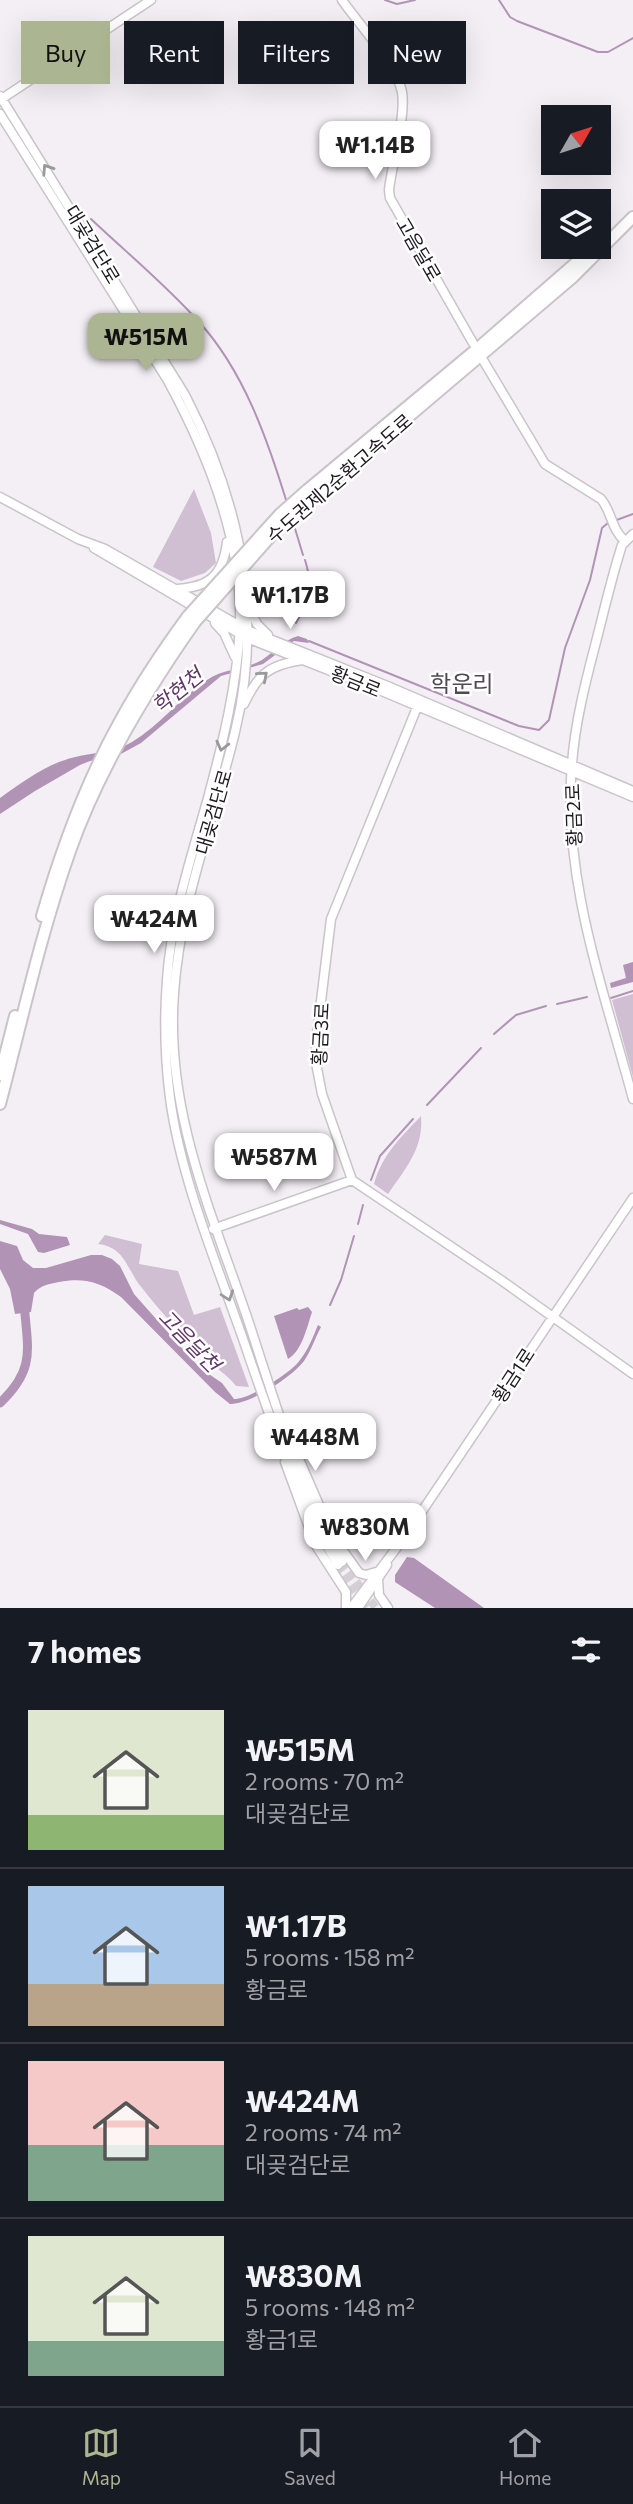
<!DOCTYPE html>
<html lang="en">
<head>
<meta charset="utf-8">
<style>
	body { margin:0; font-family:Commissioner,"Noto Sans KR",sans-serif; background:#242831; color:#f1f3f6; height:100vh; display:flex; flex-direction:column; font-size:26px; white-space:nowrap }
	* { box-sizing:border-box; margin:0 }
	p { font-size:23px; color:#9ea1a6 }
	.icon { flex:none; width:38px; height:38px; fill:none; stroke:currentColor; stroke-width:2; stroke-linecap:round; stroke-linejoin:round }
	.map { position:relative; height:1608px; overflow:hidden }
	.details { display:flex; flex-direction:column; background:#171b24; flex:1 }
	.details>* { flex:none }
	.hud { position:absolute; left:21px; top:21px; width:592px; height:63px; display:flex; gap:14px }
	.needle { width:46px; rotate:51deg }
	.tools { position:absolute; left:541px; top:105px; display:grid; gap:14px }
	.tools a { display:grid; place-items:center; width:70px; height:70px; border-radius:0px; background:#171b24; box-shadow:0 7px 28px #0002; font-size:35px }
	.price { position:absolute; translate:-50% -60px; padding:0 16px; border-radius:14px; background:#fff; color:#222; font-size:23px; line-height:46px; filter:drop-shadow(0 2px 4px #0008) }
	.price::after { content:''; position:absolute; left:50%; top:42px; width:21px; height:16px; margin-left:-10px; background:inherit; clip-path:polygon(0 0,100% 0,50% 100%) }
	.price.on { background:#acb592; color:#111 }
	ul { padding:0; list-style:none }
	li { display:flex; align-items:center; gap:21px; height:175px; padding:0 28px }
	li+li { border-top:2px solid #363941 }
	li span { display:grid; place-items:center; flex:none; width:196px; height:140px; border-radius:0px; color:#555 }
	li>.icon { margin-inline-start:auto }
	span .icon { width:84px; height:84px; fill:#fffc; stroke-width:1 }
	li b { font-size:30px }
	h2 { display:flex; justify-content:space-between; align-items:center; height:84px; padding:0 28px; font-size:30px }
	.tag { padding:0 24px; border-radius:0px; background:#171b24; box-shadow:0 7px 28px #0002; font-size:24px; line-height:63px }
	.tag.on { background:#acb592; color:#111 }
	.dock { display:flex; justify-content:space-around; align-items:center; height:98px; border-top:2px solid #363941; background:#171b24; font-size:19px; color:#9ea1a6 }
	.dock a { display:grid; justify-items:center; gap:4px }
	.dock .on { color:#acb592 }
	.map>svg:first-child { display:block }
	.green { fill:#d0bed3 }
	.water { fill:#b193b5 }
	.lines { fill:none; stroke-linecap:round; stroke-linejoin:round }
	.stream { stroke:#b193b5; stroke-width:2 }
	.river { stroke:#b193b5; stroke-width:9 }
	.secondary-tunnel { stroke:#d4cfd5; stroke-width:8; stroke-dasharray:8 4; stroke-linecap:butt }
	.secondary-casing { stroke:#cac4ca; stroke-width:11 }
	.highway-casing { stroke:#cac4ca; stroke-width:14 }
	.secondary { stroke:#fff; stroke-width:8 }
	.highway { stroke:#fff; stroke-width:10 }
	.highway-bridge-casing { stroke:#cac4ca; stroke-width:14; stroke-linecap:butt }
	.highway-bridge { stroke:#fff; stroke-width:10 }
	.oneway { stroke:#99989a }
	.labels { text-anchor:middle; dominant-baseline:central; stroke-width:5; stroke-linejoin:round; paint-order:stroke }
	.street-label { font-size:19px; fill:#1d1b1e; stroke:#fffeff }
	.water-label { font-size:21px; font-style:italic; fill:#603867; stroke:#fffeff }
	.quarter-label { font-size:23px; fill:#4f4a50; stroke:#fffeff }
</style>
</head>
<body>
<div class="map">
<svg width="633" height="1608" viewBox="0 0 633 1608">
	<rect width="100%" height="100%" fill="#f4eff5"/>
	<!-- green -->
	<path class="green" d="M194,489l17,44 5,30 -11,10 -24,8 -28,-14z
		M633,994v83l-21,-77z
		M421,1116c3,32 -16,53 -33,78l-14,-10c8,-29 27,-47 47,-68z
		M105,1235l37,9 -3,20 39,7 16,44 26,-8 29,80 -13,-1c-9,-12 -21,-18 -32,-29 -22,-21 -43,-45 -62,-69 -15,-17 -16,-41 -44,-44z"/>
	<!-- water -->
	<path class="water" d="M298,636l9,3 2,4 -15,-2 -31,23 -42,12 -80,67 -22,12 -29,6 -10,4 -45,26 -35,23v-16c20,-14 42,-31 65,-38 22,-8 47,-6 67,-18 28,-17 48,-44 75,-62 17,-12 38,-10 55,-20 12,-8 22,-20 36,-24z
		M633,962v20l-22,6 -1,-5 16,-5 -3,-13z
		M0,1220l32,9 7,5 28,3 3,8 -26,8 -6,-1 -10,-18 -28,-10z
		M0,1241l17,5 6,14 10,8h13l45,-13h11l10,4 8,7 14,28 54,61 12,13 22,15 12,16c16,0 57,-26 66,-39 8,-10 13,-23 18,-35l3,2c-6,11 -10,24 -17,34 -12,16 -55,44 -74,43l-15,-12 -94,-95c-20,-15 -38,-20 -62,-15 -10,2 -18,3 -25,11l-3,19 -16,2 -5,-25 -10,-20z
		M308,1307l4,5c-5,15 -10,39 -24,47l-14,-43 23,-8 2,2z
		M407,1557l7,1 70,50h-49l-40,-26v-7z"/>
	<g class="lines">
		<!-- stream -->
		<path class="stream" d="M385,0l12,4 18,-4
			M499,0l11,17 7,4 81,31h10l25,-14
			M91,219c36,34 75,66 108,103 45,49 69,119 88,181
			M614,521l19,-7
			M293,522l10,33
			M296,623c14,-25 18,-34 9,-63
			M309,641l210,85 20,4 10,-10 16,-72 25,-68 12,-52 7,-6
			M611,998l22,-7
			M557,1004l30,-7
			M494,1034l22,-19 30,-9
			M427,1105l54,-57
			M371,1180l9,-24 33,-37
			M358,1224l5,-19
			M330,1305l11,-25 13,-44"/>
		<!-- river -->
		<path class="river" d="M0,1403c37,-35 27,-55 24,-101"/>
		<!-- secondary-tunnel -->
		<path class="secondary-tunnel" d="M342,1562l34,46
			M338,1565l28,43"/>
		<!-- secondary casing -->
		<g class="secondary-casing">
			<path id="secondary" d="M342,0c16,23 55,66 60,92 4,25 -10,71 -13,98l1,8 83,145
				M0,96l185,299c55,106 79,219 50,337 -21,87 -55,171 -61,261 -9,119 38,220 75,330 27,82 50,164 93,239
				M0,100l151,-100
				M0,114l167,265c40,73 76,163 73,248 -3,58 -17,115 -32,171 -17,60 -37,120 -41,182 -3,39 -2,79 3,118 11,82 47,166 74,244 26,75 52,155 94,223
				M483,360l62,104 56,35c11,13 10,30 24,42
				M0,497l78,42 27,10 142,81 138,55 248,106
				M633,534l-11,11c-10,31 -17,62 -25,93 -11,42 -22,84 -25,126 -10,115 32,226 61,335
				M94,548l153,90 137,54 249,105
				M177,589c33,-2 46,-14 50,-47
				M250,609l7,15 11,11
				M215,623l9,10 11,24
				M420,700l-89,219 -15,123v21l6,31 30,86 149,100 132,94
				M244,704c14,-30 25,-39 58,-44
				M213,1229l139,-49
				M299,1459l33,76 27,38 7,2 10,-3
				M285,1462l30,82 31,48v16
				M378,1580l1,15 9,13
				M351,1608l53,-70 229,-340
				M358,1608l29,-43"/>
		</g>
		<!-- highway casing -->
		<g class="highway-casing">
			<path id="highway" d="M306,491l172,-143 116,-101
				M307,503l265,-225 61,-61
				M42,916c19,-66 43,-132 77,-193 20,-37 44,-73 69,-107
				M0,1075l15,-59
				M0,1104c22,-84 41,-171 70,-253 29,-82 75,-158 125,-229"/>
		</g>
		<!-- secondary -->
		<use href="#secondary" class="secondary"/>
		<!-- highway -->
		<use href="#highway" class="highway"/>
		<!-- highway-bridge casing -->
		<g class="highway-bridge-casing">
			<path id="highway-bridge" d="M188,616l92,-102 26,-23
				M195,622l82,-93 30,-26"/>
		</g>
		<!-- highway-bridge -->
		<use href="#highway-bridge" class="highway-bridge"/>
	</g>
	<!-- one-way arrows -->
	<defs><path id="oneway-chevron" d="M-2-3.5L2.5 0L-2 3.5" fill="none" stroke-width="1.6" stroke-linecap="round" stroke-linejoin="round" transform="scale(1.75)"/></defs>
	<g class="oneway">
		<use href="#oneway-chevron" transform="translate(47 169) rotate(-123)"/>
		<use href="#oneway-chevron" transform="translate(263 676) rotate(-41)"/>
		<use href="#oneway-chevron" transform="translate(222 746) rotate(104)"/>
		<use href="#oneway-chevron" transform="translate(228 1296) rotate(71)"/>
	</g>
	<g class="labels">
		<!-- street labels -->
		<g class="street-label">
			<text transform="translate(93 244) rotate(59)">대곶검단로</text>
			<text transform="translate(419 249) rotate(60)">고음달로</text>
			<text transform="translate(339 478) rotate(-41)">수도권제2순환고속도로</text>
			<text transform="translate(356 681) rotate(22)">황금로</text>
			<text transform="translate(213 812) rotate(-74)">대곶검단로</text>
			<text transform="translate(573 815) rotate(-92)">황금2로</text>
			<text transform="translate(320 1034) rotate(-87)">황금3로</text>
			<text transform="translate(513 1375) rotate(-57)">황금1로</text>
		</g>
		<!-- water labels -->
		<g class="water-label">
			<text transform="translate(177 690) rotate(-39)">학현천</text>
			<text transform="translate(190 1340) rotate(46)">고음달천</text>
		</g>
		<!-- quarter labels -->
		<g class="quarter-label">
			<text x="462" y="683">학운리</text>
		</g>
	</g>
</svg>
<div class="tools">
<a><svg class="needle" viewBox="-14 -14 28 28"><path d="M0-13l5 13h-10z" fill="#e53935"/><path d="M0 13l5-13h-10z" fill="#9ea1a6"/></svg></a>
<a><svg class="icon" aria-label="layers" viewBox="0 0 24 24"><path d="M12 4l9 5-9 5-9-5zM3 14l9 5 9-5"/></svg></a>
</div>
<b class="price" style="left:375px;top:181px">₩1.14B</b>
<b class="price on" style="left:146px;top:373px">₩515M</b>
<b class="price" style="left:290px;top:631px">₩1.17B</b>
<b class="price" style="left:154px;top:955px">₩424M</b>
<b class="price" style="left:274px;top:1193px">₩587M</b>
<b class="price" style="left:315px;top:1473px">₩448M</b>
<b class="price" style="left:365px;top:1563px">₩830M</b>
<div class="hud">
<a class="tag on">Buy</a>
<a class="tag">Rent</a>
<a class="tag">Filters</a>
<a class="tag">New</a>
</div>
</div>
<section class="details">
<h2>7 homes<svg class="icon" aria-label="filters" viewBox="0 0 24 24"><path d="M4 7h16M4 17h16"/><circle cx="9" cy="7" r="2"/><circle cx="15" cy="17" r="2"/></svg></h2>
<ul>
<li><span style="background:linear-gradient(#dfe7d0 75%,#8fb573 0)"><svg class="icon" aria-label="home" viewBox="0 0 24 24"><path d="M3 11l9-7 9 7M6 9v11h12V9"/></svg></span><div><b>₩515M</b><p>2 rooms · 70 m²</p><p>대곶검단로</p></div></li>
<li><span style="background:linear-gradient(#a9c7e8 70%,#b9a48a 0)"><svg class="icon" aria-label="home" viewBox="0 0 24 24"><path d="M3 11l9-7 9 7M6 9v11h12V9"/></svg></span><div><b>₩1.17B</b><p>5 rooms · 158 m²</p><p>황금로</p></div></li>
<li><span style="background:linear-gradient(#f6c9c9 60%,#7fa58c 0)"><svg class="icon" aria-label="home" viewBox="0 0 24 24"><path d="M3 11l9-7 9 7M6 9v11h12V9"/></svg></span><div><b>₩424M</b><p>2 rooms · 74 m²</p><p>대곶검단로</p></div></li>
<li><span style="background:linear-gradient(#dfe7d0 75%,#7fa58c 0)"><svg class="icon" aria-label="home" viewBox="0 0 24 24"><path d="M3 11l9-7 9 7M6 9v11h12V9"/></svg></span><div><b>₩830M</b><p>5 rooms · 148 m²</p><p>황금1로</p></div></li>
</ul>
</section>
<nav class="dock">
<a class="on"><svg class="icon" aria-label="map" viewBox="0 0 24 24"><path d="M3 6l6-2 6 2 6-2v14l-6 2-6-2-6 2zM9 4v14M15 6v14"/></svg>Map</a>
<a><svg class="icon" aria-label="saved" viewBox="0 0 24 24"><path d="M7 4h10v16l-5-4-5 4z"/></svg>Saved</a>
<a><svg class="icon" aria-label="home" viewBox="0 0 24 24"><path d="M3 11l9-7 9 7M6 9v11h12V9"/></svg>Home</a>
</nav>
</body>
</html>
